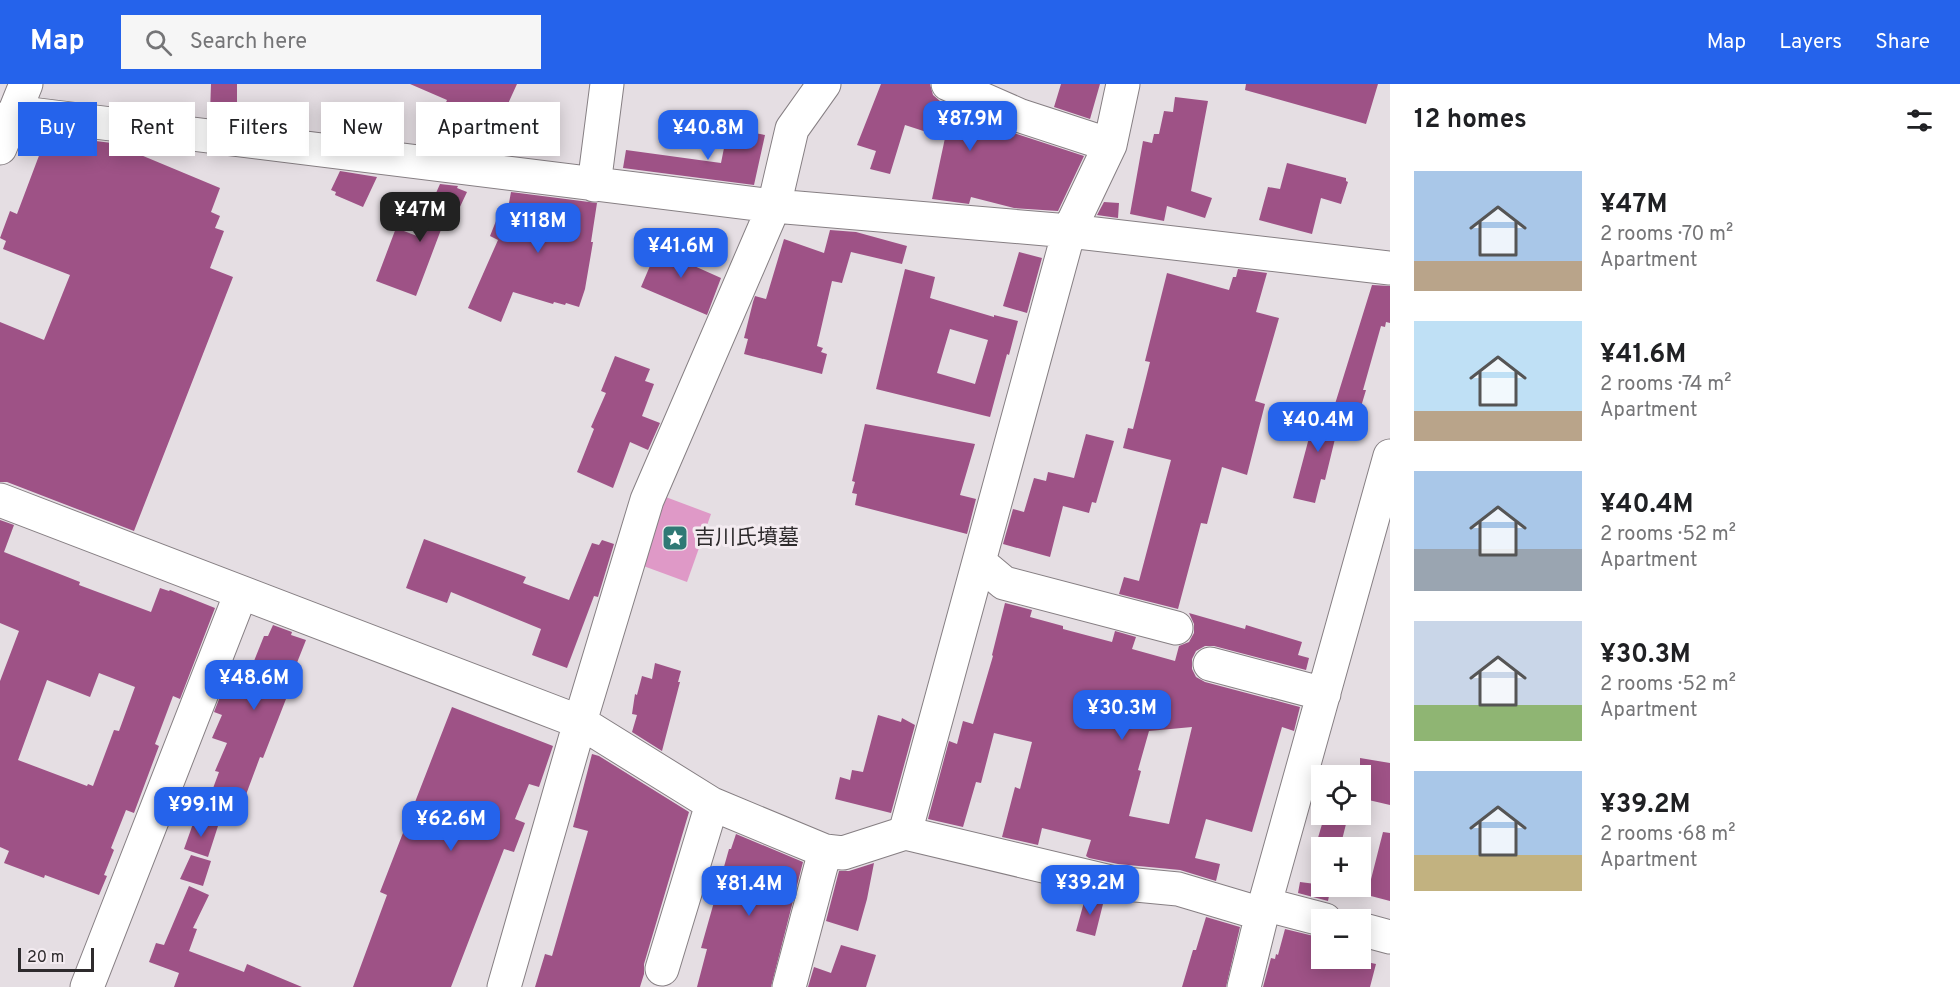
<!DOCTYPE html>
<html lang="en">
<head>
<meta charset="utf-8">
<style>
	body { margin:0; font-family:Overpass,"Noto Sans JP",sans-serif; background:#f6f6f6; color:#202124; height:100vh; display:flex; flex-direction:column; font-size:22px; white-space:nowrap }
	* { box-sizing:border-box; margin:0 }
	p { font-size:20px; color:#757577 }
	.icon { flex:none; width:33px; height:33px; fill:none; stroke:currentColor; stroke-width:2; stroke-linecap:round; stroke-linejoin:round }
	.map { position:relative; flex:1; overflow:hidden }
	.sheet { display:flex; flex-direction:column; background:#fff; width:570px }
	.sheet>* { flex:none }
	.banner { position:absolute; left:18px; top:18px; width:570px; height:54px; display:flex; gap:12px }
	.controls { position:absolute; left:1311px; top:681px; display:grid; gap:12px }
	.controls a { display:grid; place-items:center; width:60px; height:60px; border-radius:0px; background:#fff; box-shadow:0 3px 15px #0003; font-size:30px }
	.scale { position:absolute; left:18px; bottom:15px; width:76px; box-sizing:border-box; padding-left:6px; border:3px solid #2e2b2d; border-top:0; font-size:16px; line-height:21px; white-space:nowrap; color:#2e2b2d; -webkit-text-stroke:4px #f3ebf0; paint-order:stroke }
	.price { position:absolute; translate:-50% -51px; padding:0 14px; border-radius:12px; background:#2563eb; color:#fff; font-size:20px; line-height:39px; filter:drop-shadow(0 2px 3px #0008) }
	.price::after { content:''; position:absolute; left:50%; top:36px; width:18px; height:14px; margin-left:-9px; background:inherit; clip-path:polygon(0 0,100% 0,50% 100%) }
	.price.selected { background:#222; color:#fff }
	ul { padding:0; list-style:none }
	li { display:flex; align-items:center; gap:18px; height:150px; padding:0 24px }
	li span { display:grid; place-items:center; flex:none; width:168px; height:120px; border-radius:0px; color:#555 }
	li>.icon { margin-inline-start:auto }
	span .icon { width:72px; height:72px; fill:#fffc; stroke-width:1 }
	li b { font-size:26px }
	h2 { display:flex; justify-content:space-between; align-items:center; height:72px; padding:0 24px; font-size:26px }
	.tag { padding:0 21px; border-radius:0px; background:#fff; box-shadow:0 3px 15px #0003; font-size:21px; line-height:54px }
	.tag.selected { background:#2563eb; color:#fff }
	header { display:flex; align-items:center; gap:36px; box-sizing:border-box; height:84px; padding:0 30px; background:#2563eb; color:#fff }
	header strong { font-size:28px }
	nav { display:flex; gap:33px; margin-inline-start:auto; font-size:21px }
	.search { width:420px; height:54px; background:#f6f6f6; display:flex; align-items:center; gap:15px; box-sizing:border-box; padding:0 21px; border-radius:0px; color:#757577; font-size:22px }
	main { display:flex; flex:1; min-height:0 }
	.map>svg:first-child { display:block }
	.green { fill:#df99c7 }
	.building { fill:#9e5286; fill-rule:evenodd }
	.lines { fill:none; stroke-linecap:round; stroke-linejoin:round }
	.minor-casing { stroke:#867f83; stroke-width:35 }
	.minor { stroke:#fff; stroke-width:33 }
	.labels { text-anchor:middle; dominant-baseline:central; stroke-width:6; stroke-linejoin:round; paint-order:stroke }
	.poi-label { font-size:21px; fill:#2e2b2d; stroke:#f3ebf0; text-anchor:start }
</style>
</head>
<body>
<header>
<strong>Map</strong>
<div class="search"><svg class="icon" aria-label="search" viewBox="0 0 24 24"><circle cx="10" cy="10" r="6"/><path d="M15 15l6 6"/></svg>Search here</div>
<nav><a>Map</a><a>Layers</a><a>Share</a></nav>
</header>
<main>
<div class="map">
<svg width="1390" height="903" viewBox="0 0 1390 903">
	<rect width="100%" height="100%" fill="#e5dee3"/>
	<!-- green -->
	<path class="green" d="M663,412l48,18 -24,68 -49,-18z"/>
	<!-- building -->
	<path class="building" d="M211,0h26v30h-27z
		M410,0h107l-15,33 -61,-3 6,-14z
		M881,0h49l3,11 7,6 74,32 70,23 -26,55 -44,-3 -43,-11 -2,7 -37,-5 13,-61 -40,-13 -15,49 -20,-5 6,-18 -19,-6z
		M1061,0h39l-10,35 -36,-12z
		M1246,0h132l-12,40 -121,-34z
		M1175,13l33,4 -17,90 21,7 -7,20 -38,-12 -3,15 -34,-7 13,-73 9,2 2,-9h5l5,-23 9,1z
		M728,44l37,7 -11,50 -131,-17 3,-18 95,13z
		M71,54l41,5 108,45 -9,24 9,4 -5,12 9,3 -14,37 23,9 -99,254 -127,-49h-7v-160l44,18 26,-65 -67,-26 3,-8 -6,-3 10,-27 7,3 26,-69 22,8z
		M1287,79l59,15v3l2,1 -7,22 -20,-6 -9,36 -53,-14 9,-33 12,2z
		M340,87l37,6 -14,30 -28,-12 1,-3 -5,-2z
		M440,100l18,2 -1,2 10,4 -18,38 -7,-3 -26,69 -40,-15 20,-53 21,8z
		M511,108l86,11 -6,39h2l-8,47 -6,18 -13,-4 -1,2 -11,-3 -1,2 -40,-12 -12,30 -33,-14 30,-68 -8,-4 8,-20 8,3z
		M1104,118l15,1 -1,15 -21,-3z
		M830,146l26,2 51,14 -5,18 -51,-12 -9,31 -10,-2 -15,65 6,2 -2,4 6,2 -5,20 -78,-20 4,-15 -4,-1 9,-36 2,-6 11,3 18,-60 40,14z
		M661,156l32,13 -1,12 29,13 -14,37 -66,-28z
		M1019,168l23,6 -15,55 -24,-7z
		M905,185l30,8 -5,21 64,19v-2l24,6 -9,34 -2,-1 -17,63 -114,-28zM950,245l38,11 -13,44 -38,-11z
		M1238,185l29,4 -11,39 23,6 -24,83 10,3 -18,71 -25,-8 -15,57 -6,-1 -23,86 -59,-15 5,-17 15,4 32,-121 -48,-12 5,-20 5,1 10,-39 7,-28 -5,-1 22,-88 62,17 4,-13h3z
		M1372,201l18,1v37l-4,-1 -1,5 -4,-1 -18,64h3l-6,20 -25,-6z
		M615,272l35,13 -5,12 9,3 -12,32 18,7 -12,27 -18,-8 -17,46 -36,-16 17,-43 -3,-2 15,-34 -5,-2z
		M1318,320l24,6 -17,70 -4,-1 -6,24 -22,-5z
		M865,340l110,20 -15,51 16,4 -9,35 -112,-29 2,-11 -5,-1 3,-11 -3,-1z
		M1086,350l28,7 -18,62 -4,-1 -3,11 -26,-7 -13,51 -47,-13 10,-35 11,3 10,-34 12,3 2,-9 26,6z
		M0,436l14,5 -10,27 76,30 -1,3 72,27 9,-24 9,3 1,-1 45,18 -35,91 -7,-3 -18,48 4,2 -25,67 -8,-3 -15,38 3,2 -10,25 3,1 -8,19 -54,-20 -1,3 -40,-15 5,-12 -9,-4v-166l19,-50 -19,-8zM99,589l36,14 -16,44 -5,-1 -21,56 -5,-2 -1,2 -69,-26 29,-80 43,17z
		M424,455l102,38 -3,6 46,17 23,-57 7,2 3,-5 12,4 -16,53 -4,-1 -27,72 -35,-13 9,-26 -90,-37 -4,11 -41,-15z
		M1005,519l27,7 -2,7 33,9v3l49,13 3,-11 21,6 -4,12 43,12 4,-15 10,-4 5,-9v-9l-5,-11 56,16 1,-4 56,17 -4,13 11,3 -3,12 -92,-24h-9l-9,5 -4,8v10l4,8 9,5 95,25 -6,24 -12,-4 -30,105 -46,-13 -11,39 25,6 -4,17 -36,-11 -62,-6 -29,-6 -3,-2 5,-16 -49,-12 -4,17 -36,-8 13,-50 5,2 12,-47 -38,-9 -13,50 -5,-1 -13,45 -35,-8 21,-78 8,3 6,-23 10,3 20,-68 -1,-1zM1192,643l-23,97 -40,-8 12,-45 -3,-1 11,-39z
		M273,541l19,7 -1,3 15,5 -23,58 3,1 -23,59 -3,-1 -16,43 -5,-2v3l-27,-10 7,-19 -4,-1 12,-28 -15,-5 10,-23 -8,-3 15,-38 17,7 18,-45h4z
		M655,579l26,8 -3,11h2l-18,69 -30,-19 5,-17 -5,-1 3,-20 2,1 5,-19 10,3z
		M452,623l101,39 -14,41 -10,-3 -14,35 10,4 -11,29 -10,-3 -53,138h-98l34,-92 -7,-3z
		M878,631l23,7 1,-4 13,7 -24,88 -56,-14 5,-22 10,3 2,-10 11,2z
		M592,670l7,2 90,56 -45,152v10l-4,13h-105l10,-33 7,2 36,-125 -15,-4z
		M1360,674l30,5v42l-30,-7z
		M1325,730l22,6 -7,28h-25z
		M195,734l23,8 -10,31 -24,-8z
		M1383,748l7,1v68l-23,-6z
		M736,750l67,28 -32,125h-74l10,-38 -6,-1 28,-99h2z
		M191,771l20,6 -8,25 -23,-7z
		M874,779l-7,36 -9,32 -32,-10 13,-50h10z
		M1300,798l31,4 -3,15 -30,-8z
		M189,802l20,9 -16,33 4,1 -8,22 55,21 3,-8 55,23h-128l5,-14 -30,-11 7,-19 8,2z
		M1086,811l18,5 -9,36 -19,-5z
		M1206,833l34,10 -14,60h-44l11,-37h3z
		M1285,845l37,9v20h46l-1,4 9,2 -6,23h-107l8,-29 4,1 1,-5 2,1z
		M841,861l35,10 -10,32h-58l6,-20 17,6z"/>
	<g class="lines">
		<!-- minor casing -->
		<g class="minor-casing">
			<path id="minor" d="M948,0l73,32 89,29
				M14,28l760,94 295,25 321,37
				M0,64l26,-64
				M594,101l13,-101
				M0,416l580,222 132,82 113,47 18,2 62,-20 210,50 63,6 84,25
				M979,478l25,21 172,45
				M1210,580l114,30
				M905,749l164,-602 41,-86 13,-61
				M1264,820l61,16
				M1360,845l30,8
				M662,885l50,-165
				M87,903l154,-394
				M504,903l76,-265 67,-222 127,-294 18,-77 32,-45
				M789,903l36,-136
				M1244,903l18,-73 128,-458"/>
		</g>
		<!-- minor -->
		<use href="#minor" class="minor"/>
	</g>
	<!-- icons -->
	<defs>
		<g id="sight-square" transform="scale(1.35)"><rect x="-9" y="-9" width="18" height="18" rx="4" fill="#307975" stroke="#f3ebf0"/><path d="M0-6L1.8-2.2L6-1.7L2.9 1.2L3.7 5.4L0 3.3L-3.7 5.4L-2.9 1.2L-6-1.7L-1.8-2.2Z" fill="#fff"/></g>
	</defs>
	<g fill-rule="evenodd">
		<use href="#sight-square" x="675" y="454"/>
	</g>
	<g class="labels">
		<!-- poi labels -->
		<g class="poi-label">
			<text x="694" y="454">吉川氏墳墓</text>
		</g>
	</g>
</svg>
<div class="controls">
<a><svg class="icon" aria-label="locate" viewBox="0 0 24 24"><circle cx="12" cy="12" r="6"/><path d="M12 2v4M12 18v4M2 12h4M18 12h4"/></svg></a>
<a>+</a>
<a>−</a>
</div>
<div class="scale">20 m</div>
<b class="price" style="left:970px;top:68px">¥87.9M</b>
<b class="price" style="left:708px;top:77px">¥40.8M</b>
<b class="price selected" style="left:420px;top:159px">¥47M</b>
<b class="price" style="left:538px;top:170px">¥118M</b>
<b class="price" style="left:681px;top:195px">¥41.6M</b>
<b class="price" style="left:1318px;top:369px">¥40.4M</b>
<b class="price" style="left:254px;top:627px">¥48.6M</b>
<b class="price" style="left:1122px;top:657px">¥30.3M</b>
<b class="price" style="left:201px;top:754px">¥99.1M</b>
<b class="price" style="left:451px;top:768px">¥62.6M</b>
<b class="price" style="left:1090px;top:832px">¥39.2M</b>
<b class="price" style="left:749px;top:833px">¥81.4M</b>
<div class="banner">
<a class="tag selected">Buy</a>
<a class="tag">Rent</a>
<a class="tag">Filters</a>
<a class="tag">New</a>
<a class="tag">Apartment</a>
</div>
</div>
<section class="sheet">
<h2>12 homes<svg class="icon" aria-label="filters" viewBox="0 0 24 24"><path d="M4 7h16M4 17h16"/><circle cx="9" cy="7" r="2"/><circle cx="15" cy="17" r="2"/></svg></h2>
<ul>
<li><span style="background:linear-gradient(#a9c7e8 75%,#b9a48a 0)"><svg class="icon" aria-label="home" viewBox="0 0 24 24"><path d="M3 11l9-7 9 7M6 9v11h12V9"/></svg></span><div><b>¥47M</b><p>2 rooms · 70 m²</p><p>Apartment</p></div></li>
<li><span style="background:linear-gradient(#bfe0f5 75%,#b9a48a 0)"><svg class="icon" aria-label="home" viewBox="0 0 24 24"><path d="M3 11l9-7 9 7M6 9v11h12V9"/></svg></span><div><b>¥41.6M</b><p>2 rooms · 74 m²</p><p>Apartment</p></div></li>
<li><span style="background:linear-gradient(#a9c7e8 65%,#9aa5b1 0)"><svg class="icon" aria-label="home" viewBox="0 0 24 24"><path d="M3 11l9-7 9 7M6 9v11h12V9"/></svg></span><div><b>¥40.4M</b><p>2 rooms · 52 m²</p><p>Apartment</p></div></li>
<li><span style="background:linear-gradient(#c9d6e8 70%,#8fb573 0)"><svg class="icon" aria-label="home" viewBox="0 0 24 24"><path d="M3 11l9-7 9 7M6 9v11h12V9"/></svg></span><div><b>¥30.3M</b><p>2 rooms · 52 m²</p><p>Apartment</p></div></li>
<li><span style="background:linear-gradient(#a9c7e8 70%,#c2b280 0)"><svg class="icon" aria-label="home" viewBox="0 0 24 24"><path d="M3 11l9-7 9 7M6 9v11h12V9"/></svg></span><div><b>¥39.2M</b><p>2 rooms · 68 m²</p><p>Apartment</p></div></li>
</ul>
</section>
</main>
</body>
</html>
